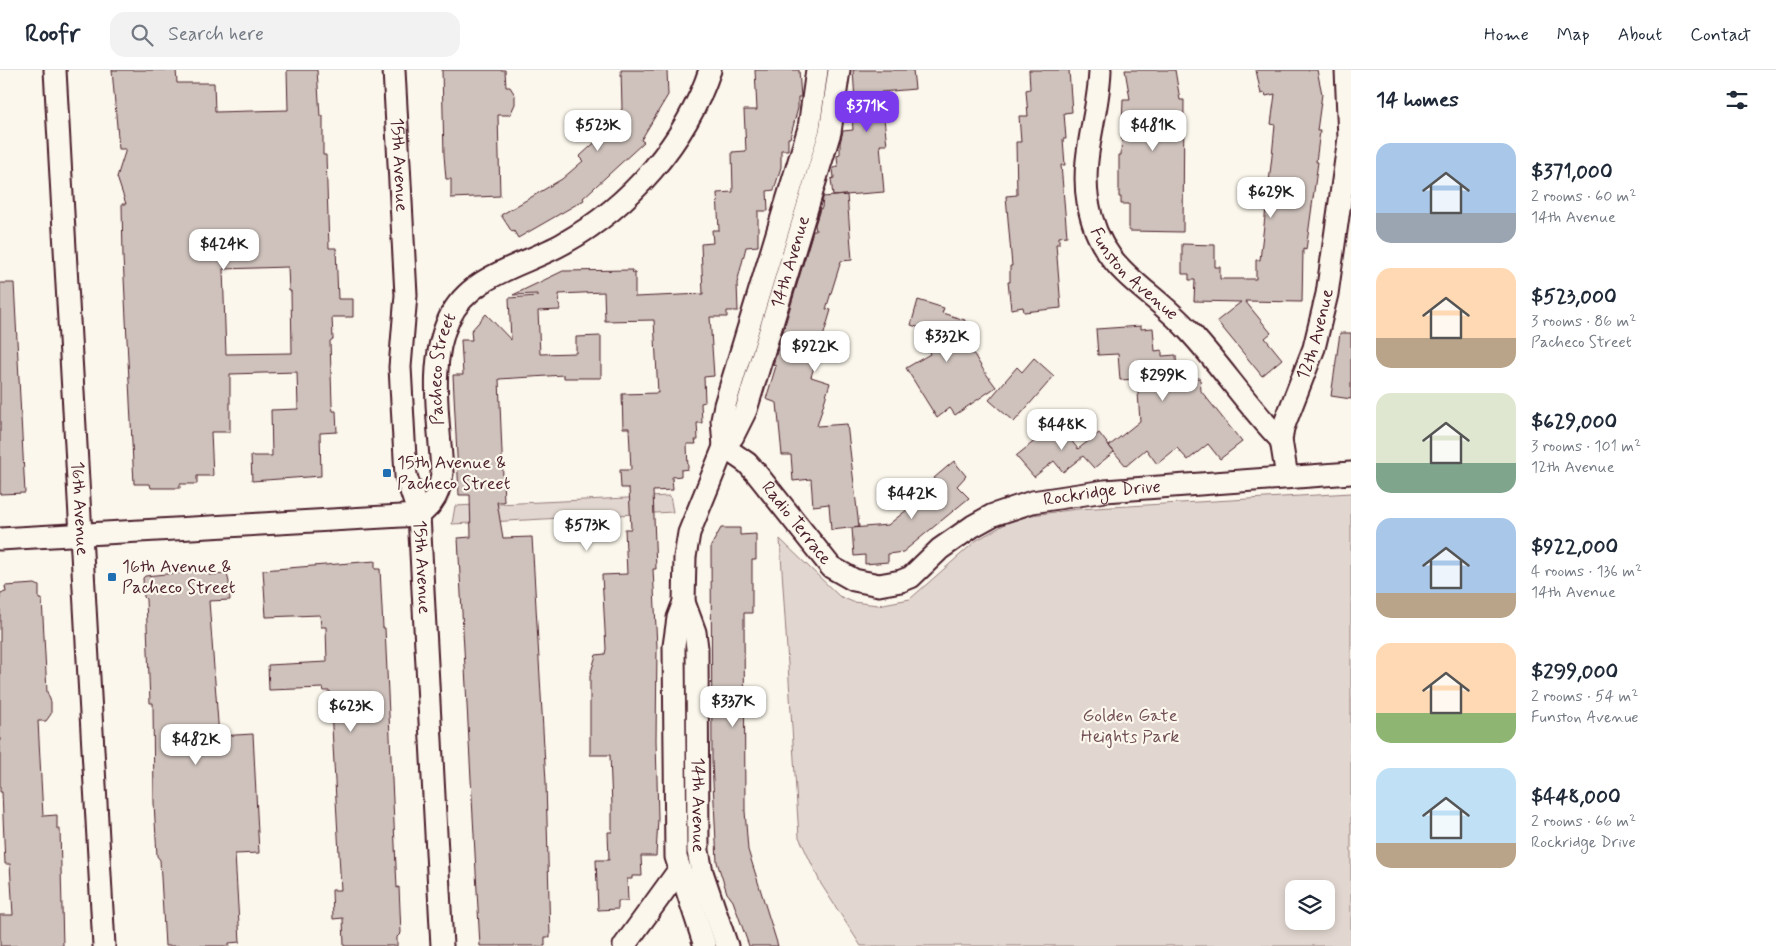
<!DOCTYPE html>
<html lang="en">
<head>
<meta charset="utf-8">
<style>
	body { margin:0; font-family:Mynerve,sans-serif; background:#f2f2f3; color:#1f2937; height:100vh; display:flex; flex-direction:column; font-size:19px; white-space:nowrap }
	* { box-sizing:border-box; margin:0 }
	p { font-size:16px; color:#747a83 }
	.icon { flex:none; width:28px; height:28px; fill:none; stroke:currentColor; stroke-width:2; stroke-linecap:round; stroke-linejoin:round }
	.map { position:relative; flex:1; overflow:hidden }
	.sheet { display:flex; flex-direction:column; background:#fff; width:425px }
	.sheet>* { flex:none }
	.controls { position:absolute; left:1285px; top:810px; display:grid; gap:10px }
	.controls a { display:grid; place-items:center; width:50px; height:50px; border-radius:10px; background:#fff; box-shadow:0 2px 8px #0003; font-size:25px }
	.price { position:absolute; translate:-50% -42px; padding:0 11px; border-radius:10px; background:#fff; color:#222; font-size:16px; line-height:32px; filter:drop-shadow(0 1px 2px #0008) }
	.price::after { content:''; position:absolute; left:50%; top:30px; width:15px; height:11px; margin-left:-8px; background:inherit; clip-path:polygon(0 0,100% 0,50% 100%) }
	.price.on { background:#7c3aed; color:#fff }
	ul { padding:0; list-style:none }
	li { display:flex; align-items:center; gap:15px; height:125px; padding:0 25px }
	li span { display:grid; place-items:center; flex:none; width:140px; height:100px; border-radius:15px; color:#555 }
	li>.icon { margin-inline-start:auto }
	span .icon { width:60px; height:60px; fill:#fffc; stroke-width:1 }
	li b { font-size:21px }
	h2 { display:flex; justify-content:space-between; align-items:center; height:60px; padding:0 25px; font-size:21px }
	header { display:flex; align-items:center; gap:30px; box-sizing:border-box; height:70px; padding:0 25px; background:#fff; border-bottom:1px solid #e0e1e3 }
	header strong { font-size:24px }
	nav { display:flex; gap:28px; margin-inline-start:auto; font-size:18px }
	.search { width:350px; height:45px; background:#f2f2f3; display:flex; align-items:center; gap:12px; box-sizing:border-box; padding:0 18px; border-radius:15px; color:#747a83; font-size:19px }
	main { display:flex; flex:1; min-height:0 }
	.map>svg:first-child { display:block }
	.green { fill:#e2d7d0; stroke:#967b7e; fill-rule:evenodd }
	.building { fill:#cfc2bc; stroke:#4a1f2b; fill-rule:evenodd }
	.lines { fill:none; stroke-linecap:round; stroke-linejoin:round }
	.street-casing { stroke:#4a1f2b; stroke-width:25 }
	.street { stroke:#fbf7ec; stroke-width:21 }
	.poi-dot { fill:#1f6fb2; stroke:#fbf7ec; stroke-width:2 }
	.labels { text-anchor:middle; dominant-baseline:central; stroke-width:4.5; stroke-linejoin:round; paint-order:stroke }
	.street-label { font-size:18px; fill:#4a1f2b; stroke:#fbf7ec }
	.poi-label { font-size:18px; fill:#4a1f2b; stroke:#fbf7ec; text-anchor:start }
	.park-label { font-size:18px; fill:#704d54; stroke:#fbf7ec }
</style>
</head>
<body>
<header>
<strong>Roofr</strong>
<div class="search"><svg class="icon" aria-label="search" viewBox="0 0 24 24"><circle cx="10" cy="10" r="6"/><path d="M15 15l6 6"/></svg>Search here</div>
<nav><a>Home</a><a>Map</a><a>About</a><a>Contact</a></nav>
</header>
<main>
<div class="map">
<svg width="1351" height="876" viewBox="0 0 1351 876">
	<rect width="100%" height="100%" fill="#fbf7ec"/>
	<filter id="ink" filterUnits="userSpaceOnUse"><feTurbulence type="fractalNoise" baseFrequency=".02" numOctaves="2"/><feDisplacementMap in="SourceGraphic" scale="10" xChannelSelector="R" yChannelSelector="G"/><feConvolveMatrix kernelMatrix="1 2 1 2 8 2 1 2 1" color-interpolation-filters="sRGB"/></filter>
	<g filter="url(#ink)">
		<!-- green -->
		<path class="green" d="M1351,423v453h-490l-40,-62 -22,-47 -19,-298 59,57 14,6 25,3 32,-6 67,-59 30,-17 25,-8 46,-6zM1294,819h32v32h-32z
			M670,426l3,16 -221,12 3,-18z"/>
		<!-- building -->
		<path class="building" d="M112,0h64l1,13h37l1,29 73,-2 -1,-40h30l3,46h3v39h3l3,93h7l2,51h15v18h-21l1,22 -3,2 2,64 1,6h3l1,21 -17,1 1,43 -69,5 -1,-25h21l-1,-46 27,-1 -1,-37 -67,2v58h-19l2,44h-16v8h-17v4h-29l-1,-4h-16l-11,-227 -1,-53h4l-9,-27 9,-28h-7zM288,197l1,24h2l1,62 -66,1 -3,-85z
			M442,0h63l1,17h4l5,8v9l-5,11h-12l2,81 -49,2v-19h-5l-2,-24z
			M621,0h46l1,25 -27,45 3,2 -61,56 1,2 -66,38 -4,-7 -2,1 -11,-17 61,-36 21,-18 -4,-4 23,-21 20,-27z
			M755,0h44l2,27h-3v11l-8,30h-2v12h-7v17l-7,23 -7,1 1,20h-10v35l-12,1 -9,36 1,28h-11v6h-17l4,59 -10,1 1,25 -4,1 1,20h-5l1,17h-3l1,4h-9l1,25 -7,1v6l-9,1 1,13 -20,1 3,78h-3l4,78 -1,93 2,78 -2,38h-15l1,20h-10v3h-5l1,22h-10v8l-20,1 -2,-50h13l-1,-28h4v-26l-2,-51h-20v-79l6,-21 9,-1 1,-5 -4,-74 25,-1 -2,-45h6l-2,-41h-8l-1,-18h11l-2,-42h-6l-1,-34 36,-1 -4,-73 -49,1 -1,-29 -45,2 1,16 -22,1 2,43 36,-1v-16l25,-1v42h-37v-3l-65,4 5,123h-7l6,36 29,-1 14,245 4,155h-5v9h-65l-22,-408 13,-1 -1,-42h-11l-6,-120h10l-2,-35h11l-1,-9 15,-17 25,26 -2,-42 28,-2v-2l-24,1 50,-24 69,-1 1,3h2v24l68,-3 -2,-50 12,-1 -1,-13h7l-2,-37 16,-1 -1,-40 14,-1 -2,-41h13z
			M853,0h60l2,19 -34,3 6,53h-7l4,47 -51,4 -2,-17 3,-1 -1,-10 5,-1 -1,-12 3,-1v-11l3,-12 10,-1 -2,-29h4z
			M1029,0h40l3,42 -8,1 2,26h-3l2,26h-4l6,71 -8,1v7h-3l5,64 -37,4 -1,-5 -12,2 -3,-27h2v-16h2l-6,-70 11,-1 -1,-53h5l-2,-26h9l-2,-26 4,-1z
			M1125,0h50l5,30h4l-1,132 -54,-1v-27h-8v-7h-2v-42h2l2,-56h7z
			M1256,0h61l5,24 -5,37h3l-4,31h2l-12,88 -3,-1 -1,53 -57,-1 26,32 -6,5 17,21 -20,17 -45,-55 24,-19 -47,-1 1,-21h-6v-6h-7v-30l33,1v22h5v12h36v-19h4l12,-104 3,-31 -4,-1 4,-30 -9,2 -1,-3 -4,1z
			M847,125l5,65 -11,1 -15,48 5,1 -20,67 19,6 -13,43 30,-2 12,103 -28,3 -2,-26 -16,2 -2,-27 -18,2 -2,-26h-9l-5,-52 -11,-4 10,-33 -3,-1 40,-134h3l-1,-6 5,-16 2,-1 1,-11z
			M0,213h14l11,210 -25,1z
			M918,230l26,8 -2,5 23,7 -4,13 23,38 12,16 -41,28 -5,-7 -13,10 -31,-50 24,-14 -10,-26 -9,-3z
			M1141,256v3l12,-1 2,23 7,-1v6l14,-1 1,21 9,-1v4l14,-1 1,13 41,51 -22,17 -12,-15 -20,16 -11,-12 -20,16 -11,-15 -20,17 -17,-20 31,-25 -3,-42 -17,1 -2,-26 -20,1 -2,-26z
			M1340,263h11v66l-20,-3z
			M1034,288l20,18 -40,46 -25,-22 28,-33 5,5z
			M1057,353l21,26 21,-16 15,19 -20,16 -11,-12 -20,16 -9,-11 -20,16 -18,-21z
			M954,391l12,15 -9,10 12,12 -66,54 -15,2v8l-23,2v-9l-11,1 -2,-28 36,-3 51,-41 -5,-6z
			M721,458h19v7l16,-1v26h-4v53h-8l1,198 3,39 30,96h-29l-16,-45 -6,-8 -10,-31 -5,-100 -1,-216z
			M375,491v8h5l3,59h2l12,260 2,-1 2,46 -4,4v9h-53l-1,-28 -10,1 -1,-29h9l-11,-199h-6l-1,-3 -54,2 -1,-25 59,-3 -1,-35h-5l-1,-12 -54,2 -3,-47z
			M208,500l1,5 18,-1 2,8 1,18 -21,1 10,135 34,-2 6,119 -24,1 5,88 -11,1v3h-64l-5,-86 -3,-4 -3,-53 -1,-100h-3l-4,-104 -2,-2 -1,-19 2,-2z
			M35,514l4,2v13h3l5,93 4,10v12l-5,7h-8l5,95 14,-1v14h3l3,117h-63v-31h13l-3,-51h-5l-3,-72h-2v-199l6,-1 -1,-6z"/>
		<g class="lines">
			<!-- street casing -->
			<g class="street-casing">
				<g id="street">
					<path id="s1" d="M55,0l49,876"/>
					<path id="s2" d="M394,0l12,225 -6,72 6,109 13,39 23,431"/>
					<path id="s3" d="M1100,0c-1,44 -20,87 -12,132 11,68 59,83 100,128 33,35 59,76 93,110"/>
					<path id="s4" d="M724,377l23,16 10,11 74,93 23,13 25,5 22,-4 10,-4 29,-28 33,-23 20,-11 39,-13 73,-11 246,-18"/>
					<path d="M724,377l-2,-27 3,-15 84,-277 8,-58"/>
					<path id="s5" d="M1287,407l-6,-37 2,-12 31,-80 13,-54 22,-156 -3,-68"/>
					<path id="s6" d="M0,469l419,-24c15,-11 21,-23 23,-42 -2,-49 -15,-108 7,-154 21,-45 75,-53 115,-76 66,-37 122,-101 146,-173"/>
					<path id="s7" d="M684,532l11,30 2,16 1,203 4,21 25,74"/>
					<path d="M624,876l55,-76"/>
					<path id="s8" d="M705,876l-29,-89 -2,-211 4,-28 6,-16 1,-45 4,-24 35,-86 9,-11 13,-26 84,-278 9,-62"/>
				</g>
			</g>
			<!-- street -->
			<use href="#street" class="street"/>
		</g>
	</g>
	<!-- markers -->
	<g class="poi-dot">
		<rect x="382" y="398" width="10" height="10" rx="2.5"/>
		<rect x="107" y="502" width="10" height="10" rx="2.5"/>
	</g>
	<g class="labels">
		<!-- street labels -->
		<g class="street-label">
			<text stroke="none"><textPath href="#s2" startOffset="95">15th Avenue</textPath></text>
			<text stroke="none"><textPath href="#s8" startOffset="710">14th Avenue</textPath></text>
			<text stroke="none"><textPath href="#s3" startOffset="221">Funston Avenue</textPath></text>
			<text stroke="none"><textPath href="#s5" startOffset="149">12th Avenue</textPath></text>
			<text stroke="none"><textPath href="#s6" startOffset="574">Pacheco Street</textPath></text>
			<text stroke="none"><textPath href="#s4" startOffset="462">Rockridge Drive</textPath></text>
			<text stroke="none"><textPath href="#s1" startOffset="439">16th Avenue</textPath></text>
			<text stroke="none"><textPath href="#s4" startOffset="106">Radio Terrace</textPath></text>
			<text stroke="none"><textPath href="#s2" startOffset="500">15th Avenue</textPath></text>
			<text stroke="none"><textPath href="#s7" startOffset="205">14th Avenue</textPath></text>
		</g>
		<!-- poi labels -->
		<g class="poi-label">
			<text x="397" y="393">15th Avenue &amp;<tspan x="397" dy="21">Pacheco Street</tspan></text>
			<text x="122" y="497">16th Avenue &amp;<tspan x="122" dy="21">Pacheco Street</tspan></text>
		</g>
		<!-- park labels -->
		<g class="park-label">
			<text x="1130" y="646">Golden Gate<tspan x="1130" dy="21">Heights Park</tspan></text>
		</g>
	</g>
</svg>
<div class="controls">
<a><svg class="icon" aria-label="layers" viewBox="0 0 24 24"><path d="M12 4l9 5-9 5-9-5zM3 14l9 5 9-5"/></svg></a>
</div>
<b class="price on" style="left:867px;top:63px">$371K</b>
<b class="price" style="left:598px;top:82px">$523K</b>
<b class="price" style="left:1153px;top:82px">$481K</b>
<b class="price" style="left:1271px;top:149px">$629K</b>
<b class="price" style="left:224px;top:201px">$424K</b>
<b class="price" style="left:947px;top:293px">$332K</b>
<b class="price" style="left:815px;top:303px">$922K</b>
<b class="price" style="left:1163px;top:332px">$299K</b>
<b class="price" style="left:1062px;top:381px">$448K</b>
<b class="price" style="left:912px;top:450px">$442K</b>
<b class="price" style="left:587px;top:482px">$573K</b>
<b class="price" style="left:733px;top:658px">$337K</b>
<b class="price" style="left:351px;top:663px">$623K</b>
<b class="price" style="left:196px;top:696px">$482K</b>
</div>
<section class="sheet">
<h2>14 homes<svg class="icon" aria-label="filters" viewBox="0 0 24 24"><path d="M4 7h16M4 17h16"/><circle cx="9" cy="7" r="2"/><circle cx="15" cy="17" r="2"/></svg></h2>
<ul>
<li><span style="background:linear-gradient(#a9c7e8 70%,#9aa5b1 0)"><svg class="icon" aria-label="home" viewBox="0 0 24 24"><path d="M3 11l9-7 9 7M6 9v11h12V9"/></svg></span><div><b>$371,000</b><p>2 rooms · 60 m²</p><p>14th Avenue</p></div></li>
<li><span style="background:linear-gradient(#ffd9b3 70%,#b9a48a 0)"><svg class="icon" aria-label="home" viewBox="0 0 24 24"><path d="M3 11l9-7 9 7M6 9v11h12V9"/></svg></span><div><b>$523,000</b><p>3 rooms · 86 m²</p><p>Pacheco Street</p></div></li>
<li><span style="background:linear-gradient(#dfe7d0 70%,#7fa58c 0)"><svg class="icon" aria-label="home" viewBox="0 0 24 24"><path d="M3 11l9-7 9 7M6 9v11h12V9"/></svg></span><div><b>$629,000</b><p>3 rooms · 101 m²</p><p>12th Avenue</p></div></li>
<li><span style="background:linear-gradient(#a9c7e8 75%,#b9a48a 0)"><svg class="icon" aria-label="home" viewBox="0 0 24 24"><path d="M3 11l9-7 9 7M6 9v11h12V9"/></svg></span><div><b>$922,000</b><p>4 rooms · 136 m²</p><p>14th Avenue</p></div></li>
<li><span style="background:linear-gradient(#ffd9b3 70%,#8fb573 0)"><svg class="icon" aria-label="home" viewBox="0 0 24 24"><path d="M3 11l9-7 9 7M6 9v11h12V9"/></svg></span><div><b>$299,000</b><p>2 rooms · 54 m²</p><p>Funston Avenue</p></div></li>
<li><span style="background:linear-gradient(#bfe0f5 75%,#b9a48a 0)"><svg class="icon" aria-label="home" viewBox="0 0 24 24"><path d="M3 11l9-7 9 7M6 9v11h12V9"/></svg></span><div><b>$448,000</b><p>2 rooms · 66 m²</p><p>Rockridge Drive</p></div></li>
</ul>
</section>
</main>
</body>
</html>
